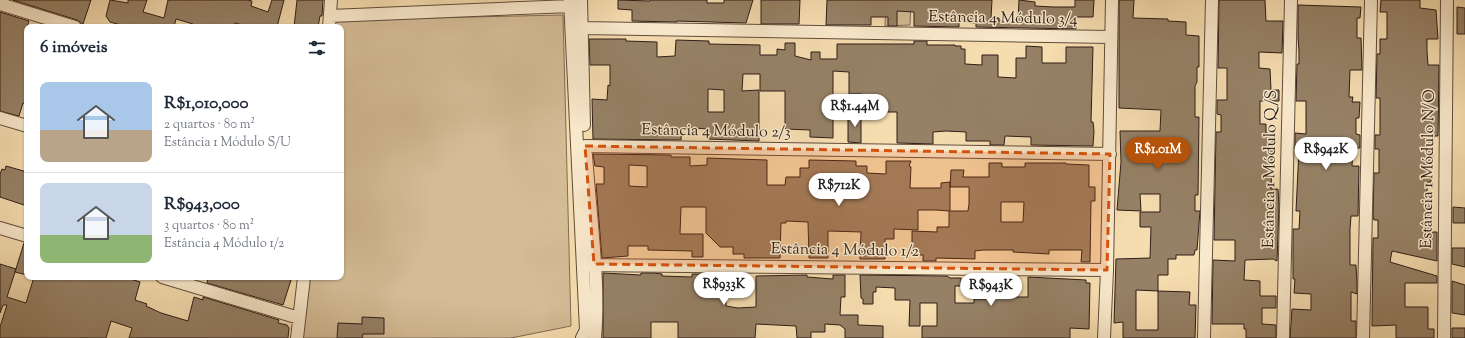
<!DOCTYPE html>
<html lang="pt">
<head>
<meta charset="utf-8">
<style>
	body { margin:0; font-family:"Sorts Mill Goudy",serif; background:#f2f2f3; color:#1f2937; height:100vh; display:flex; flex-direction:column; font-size:15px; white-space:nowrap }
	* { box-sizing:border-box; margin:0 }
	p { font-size:13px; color:#747a83 }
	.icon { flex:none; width:22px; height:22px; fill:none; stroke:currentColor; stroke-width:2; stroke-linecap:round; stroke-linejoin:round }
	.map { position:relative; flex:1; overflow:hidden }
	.details { position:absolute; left:24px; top:24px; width:320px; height:256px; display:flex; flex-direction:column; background:#fff; border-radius:8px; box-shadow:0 1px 3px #0004 }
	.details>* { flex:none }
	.price { position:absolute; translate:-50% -34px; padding:0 9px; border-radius:14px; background:#fff; color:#222; font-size:13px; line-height:26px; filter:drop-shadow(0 1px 2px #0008) }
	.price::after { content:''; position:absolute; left:50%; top:24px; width:12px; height:9px; margin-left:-6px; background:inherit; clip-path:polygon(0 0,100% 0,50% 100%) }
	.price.selected { background:#b45309; color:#fff }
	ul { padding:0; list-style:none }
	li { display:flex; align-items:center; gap:12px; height:100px; padding:0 16px }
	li+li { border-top:1px solid #e0e1e3 }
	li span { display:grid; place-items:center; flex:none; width:112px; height:80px; border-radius:8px; color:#555 }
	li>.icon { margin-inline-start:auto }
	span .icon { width:48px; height:48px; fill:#fffc; stroke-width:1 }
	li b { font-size:17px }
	h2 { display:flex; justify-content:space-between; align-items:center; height:48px; padding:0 16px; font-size:17px }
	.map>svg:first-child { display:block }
	.green { fill:#d4bc96; stroke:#816c56 }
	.building { fill:#968166; stroke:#2e1d16; fill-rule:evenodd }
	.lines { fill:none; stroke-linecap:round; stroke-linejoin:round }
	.minor-casing { stroke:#604d3c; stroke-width:14 }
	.minor { stroke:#f9e9cc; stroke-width:12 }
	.marked { fill:#d5530d; fill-opacity:0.2; stroke:#d5530d; stroke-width:3; stroke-dasharray:8 5; stroke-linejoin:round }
	.labels { text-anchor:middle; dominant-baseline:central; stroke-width:3; stroke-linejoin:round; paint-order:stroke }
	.street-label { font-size:16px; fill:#2e1d16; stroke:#f9e9cc }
</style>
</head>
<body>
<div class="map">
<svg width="1465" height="338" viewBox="0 0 1465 338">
	<rect width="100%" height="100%" fill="#f6ddb0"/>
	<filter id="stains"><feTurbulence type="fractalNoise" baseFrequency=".005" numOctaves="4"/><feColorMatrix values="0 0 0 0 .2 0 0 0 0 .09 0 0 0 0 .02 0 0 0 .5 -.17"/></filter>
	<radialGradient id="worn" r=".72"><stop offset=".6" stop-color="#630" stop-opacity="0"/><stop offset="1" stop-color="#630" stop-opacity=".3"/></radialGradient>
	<!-- green -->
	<path class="green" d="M886,0h25l-1,25 -25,1z
		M563,15l8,311 -60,12h-208l6,-61h32v-250h-8l1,-7z"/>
	<!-- building -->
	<path class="building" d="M13,0h78l-8,24 -6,-4z
		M110,0l18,3v-3h19l-4,12 21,6 4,-18h79l5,1 -1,5 17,6 4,-12h12l-7,27h-28l-14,-4 -2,4h-41l1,-3 -17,-5 -2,8h-46l-18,-5 -4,-6z
		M297,0h26l-1,16h-2l-2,11h-24z
		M618,0l32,1v-1h57v3h17v-3h29l-7,23 -69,-2v1l-45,-1v-11l-14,-1z
		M761,0h39l-1,24h-38z
		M827,0h165l-1,18h8v3h19l1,-21 16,2v4l18,1h22v-7h19l-1,17h-17v12l-100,-2v-4l-17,-1v5l-45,-1v-14l-17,-1v15h-9v-9h-17v8h-45z
		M1119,0h15l-1,18 35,1v2l18,1v13l13,1v31h-2v15l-2,4v31h4l-1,78h-3v16h5l-3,39h-2l-1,5h-18v4h-8v16h-10v16l32,1 -1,13h7l-1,33h-72v-16l-9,1 2,-64 34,-1 1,-31h-11v-15h20v-18h-20l1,17 -24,-1 4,-48 -1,-31h40l1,-21 -42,-2zM1136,290l22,1v39h-22z
		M1219,0h46l1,21h17l-1,32 -23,-1v16l11,1 1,21h8v11h-19v23h6v9l7,1 -2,55h7l1,17 -2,55 -4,-2 -28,1 -1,20 16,1v15h16v12h-14v16l14,1v13h-30v-9h-2v-5h-32l1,-64 22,1v-21h-21l2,-108h5v-17l-4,-1v-14h10v-32h-9z
		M1381,0h39v8l16,2 2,29h-11v12l1,14h11l-1,71h-4l-3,46h-4v17h3l1,33h6v29l-45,-10 -2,11 47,14v7h-32v24h23v22h6v9h-38v-13l-24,1 1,-88h5v-18h-4l-1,-4 1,-43h5v-24h-4v-14h5v-37h-4l1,-44h3v-15h7v-27h-7z
		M1298,5l63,2 -1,11h-3v20h4l1,32h-12l-1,27h4l-1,5h8l-1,16h-3v16l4,1v13h-7l-1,18h7l-1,50h-7l-1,13v36h6l1,20v9l-6,-2v29h5v17h-66l2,-29 19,1v-16l-17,-1 1,-14h-2v-50h6l1,-18h-4l3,-62h-4v-16l11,1v-33h-10l1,-37h2v-13l-1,-14z
		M1457,7l8,1v26h-8z
		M0,12l29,9 -2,6v77l-4,-1 -4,13 -19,-5z
		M589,39h37v2l31,1v15l18,-1 1,-16 33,1v3l51,1v10h17v-6l8,1v-7h10v13l16,4v-8h9v7h17v-15h77v-3h13v4h28v1h6v3h4v15l17,1v-10h16v22l18,1v-20h10v-12l16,1v16h24v-16h27l-2,75h2l1,9 -1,15 -62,-1v-8l-26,-1 -1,9h-14v-4h-24v-9l-20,-1 -13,1v12l-36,-1v-31h-10v-4h-26v-14h-12v-22l-16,-1v67l-23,-1v-7l-25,-1v-38h-25v-17h-17l-1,17 17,-1v51l-51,-2v-10l-26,-2 -1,13 -88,-1 -1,-40 15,1 1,-15 2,1v-21h-20zM708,89l16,1v22h-16z
		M848,113h13v30l-13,-1z
		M593,154l78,1v2h19v9l17,-1v-7l60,2v25h18l1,-8h14v-9h9v-8l47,1v5h11v7l19,1v-13h25l-2,5 2,1 -1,21h31v-5l9,-1v29h18l1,-7v-17h-19l1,-17h13l-1,7h26v-14h13v4h23v-4h41v1l23,1v22h6v14h-4l-1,61h-9l1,-12h-33v4l-36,-2v-2h-30l-8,1v8l-39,-1v3h-13v-6h-11v-24l25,1v-5h12v-16l-13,-1h-18v20l-24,-1v10h-9v20h-25l1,-27 -33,-1v27h-19l-1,-36 -22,-1v2h-5l-1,35h-36v-4h-11v-7h-13l-14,-14v-26h-25l-1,27h23v23h-11v-6l-44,-1v-4h-20v10l-26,2 -6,-74h8v-17l-9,-1zM629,165l18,1v21l-18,-1zM1001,202h23l-1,20h-22z
		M6,166l21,6v34l-27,-9v-23l2,-5 3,1z
		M1453,207l12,1v15h-12z
		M24,243h3v32l-12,-3z
		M1452,248h13v19l-13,-3z
		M0,264l16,5 -9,28 19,6 8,-26h90l16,5 -5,18 12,4 -1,2 15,7 27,8 6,-24 9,3v-3l76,23 -1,3 9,2 2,3 -1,10h-159l3,-10 -21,-7 -5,17h-106v-11l7,-22h-4l-3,8z
		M603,273l38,2v-2h12l9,1v2l30,1v-3h34v32l12,2 18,-1v-31l51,-1v2l26,2v-4h12v22h-4l-1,18h18v10l25,1v12h-38v-9l-5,-4 -15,-1v8h-14v6h-14l-1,-12 -40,-2 -1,14h-77v-16h-27v16h-48z
		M860,275l87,1 3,2h11v8h-6v17h19v-4h13v-20h13l-1,18h29v-20l58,3v3h4l-1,46 -19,-1v10h-148v-12h15v-23h-17v23h-11l1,-26h-15v-12l-19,-1v5h-3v12h-10v-5l-2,-1z
		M208,277h84l-9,28 -76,-22z
		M1452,281l13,4v30l-13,-2z
		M362,317l22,1v16h-21l-1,4h-25l1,-15 24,1z
		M1452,328h13v10h-13z"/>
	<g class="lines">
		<!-- minor casing -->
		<g class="minor-casing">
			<path id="minor" d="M570,0l16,330 -4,8
				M581,0l3,125
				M0,4l75,23
				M330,16l241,-10
				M329,27l2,-27
				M582,28l529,9
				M0,118l27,8
				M585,146l525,8
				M586,155c4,58 14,126 9,183
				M0,228l27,8
				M583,265l524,5
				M162,277l137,41
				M297,338l7,-61
				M1104,338l3,-68 5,-270
				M1204,338l8,-338
				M1283,338l8,-338
				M1363,338l8,-338
				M1444,338l3,-338"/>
		</g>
		<!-- minor -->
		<use href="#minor" class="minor"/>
	</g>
	<!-- marked area -->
	<path class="marked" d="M585,146l525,8 -3,116 -513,-6z"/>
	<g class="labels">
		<!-- street labels -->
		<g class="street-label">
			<text transform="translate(1003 19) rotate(1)">Estância 4 Módulo 3/4</text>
			<text transform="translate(716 132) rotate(1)">Estância 4 Módulo 2/3</text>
			<text transform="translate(1271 169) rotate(-89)">Estância 1 Módulo Q/S</text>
			<text transform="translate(1429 169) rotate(-89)">Estância 1 Módulo N/O</text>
			<text transform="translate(845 251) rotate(1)">Estância 4 Módulo 1/2</text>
		</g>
	</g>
	<rect width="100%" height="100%" filter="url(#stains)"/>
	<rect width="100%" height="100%" fill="url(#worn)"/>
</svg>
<b class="price" style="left:855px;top:128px">R$1.44M</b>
<b class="price selected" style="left:1158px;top:171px">R$1.01M</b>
<b class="price" style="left:1326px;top:171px">R$942K</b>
<b class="price" style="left:839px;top:207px">R$712K</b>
<b class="price" style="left:724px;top:306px">R$933K</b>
<b class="price" style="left:991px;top:307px">R$943K</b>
<section class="details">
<h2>6 imóveis<svg class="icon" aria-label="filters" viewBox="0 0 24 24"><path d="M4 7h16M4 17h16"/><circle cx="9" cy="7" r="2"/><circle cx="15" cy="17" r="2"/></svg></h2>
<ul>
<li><span style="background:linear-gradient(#a9c7e8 60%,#b9a48a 0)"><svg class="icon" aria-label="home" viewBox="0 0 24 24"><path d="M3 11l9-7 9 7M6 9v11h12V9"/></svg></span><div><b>R$1,010,000</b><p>2 quartos · 80 m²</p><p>Estância 1 Módulo S/U</p></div></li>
<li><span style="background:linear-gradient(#c9d6e8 65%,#8fb573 0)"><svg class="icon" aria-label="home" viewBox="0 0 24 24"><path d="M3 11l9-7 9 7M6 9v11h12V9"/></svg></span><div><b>R$943,000</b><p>3 quartos · 80 m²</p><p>Estância 4 Módulo 1/2</p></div></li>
</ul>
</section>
</div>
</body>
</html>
